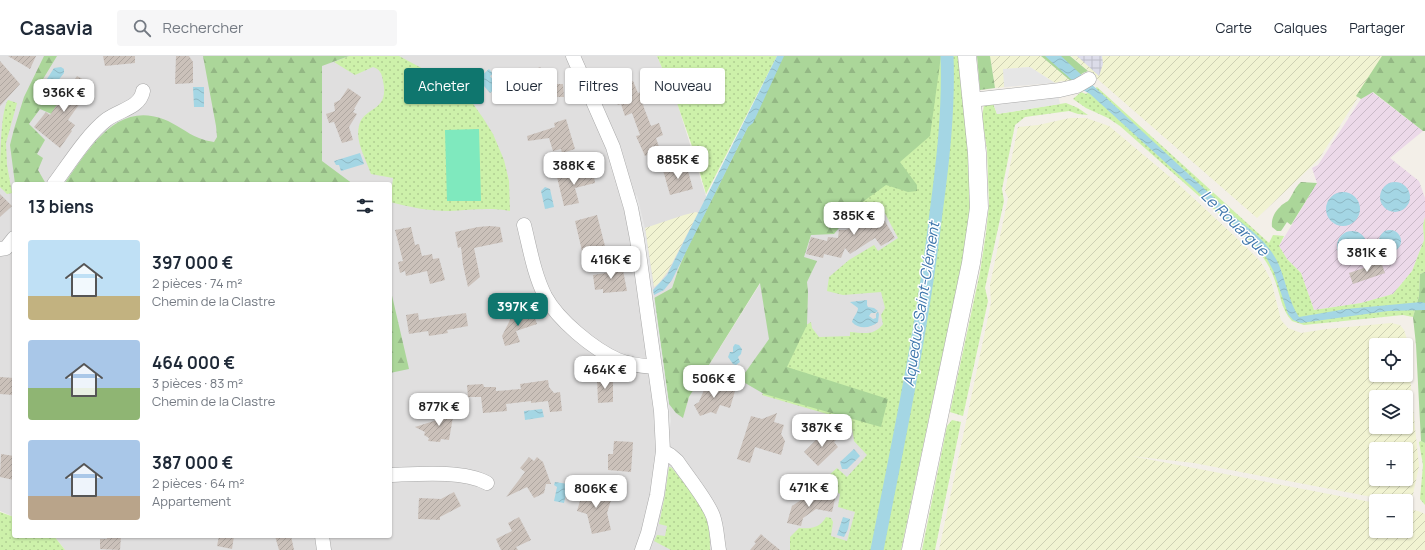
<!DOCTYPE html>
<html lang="fr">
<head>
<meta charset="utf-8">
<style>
	body { margin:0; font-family:Manrope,sans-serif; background:#f6f6f7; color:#1f2937; height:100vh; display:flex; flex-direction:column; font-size:15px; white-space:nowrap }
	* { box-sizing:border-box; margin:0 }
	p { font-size:13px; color:#747a83 }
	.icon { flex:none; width:22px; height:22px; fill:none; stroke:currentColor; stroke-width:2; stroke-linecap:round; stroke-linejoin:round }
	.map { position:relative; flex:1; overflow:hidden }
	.panel { position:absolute; left:12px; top:126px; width:380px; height:356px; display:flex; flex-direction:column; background:#fff; border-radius:4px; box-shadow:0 1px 3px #0004 }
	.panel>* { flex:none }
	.banner { position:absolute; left:404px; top:12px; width:380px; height:36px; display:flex; gap:8px }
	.controls { position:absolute; left:1369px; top:282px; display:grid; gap:8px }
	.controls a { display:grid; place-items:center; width:44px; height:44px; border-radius:4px; background:#fff; box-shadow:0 1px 3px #0004; font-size:20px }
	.price { position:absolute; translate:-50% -34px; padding:0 9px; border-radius:8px; background:#fff; color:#222; font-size:13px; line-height:26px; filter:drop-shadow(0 1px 2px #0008) }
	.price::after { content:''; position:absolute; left:50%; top:24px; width:12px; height:9px; margin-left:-6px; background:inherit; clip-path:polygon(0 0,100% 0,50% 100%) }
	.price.current { background:#0f766e; color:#fff }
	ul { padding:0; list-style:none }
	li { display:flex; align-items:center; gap:12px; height:100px; padding:0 16px }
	li span { display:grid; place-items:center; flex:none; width:112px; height:80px; border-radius:4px; color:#555 }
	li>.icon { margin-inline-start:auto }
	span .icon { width:48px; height:48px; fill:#fffc; stroke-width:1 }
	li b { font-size:17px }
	h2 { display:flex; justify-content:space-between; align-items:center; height:48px; padding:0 16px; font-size:17px }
	.pill { padding:0 14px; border-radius:4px; background:#fff; box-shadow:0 1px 3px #0004; font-size:14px; line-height:36px }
	.pill.current { background:#0f766e; color:#fff }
	header { display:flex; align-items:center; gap:24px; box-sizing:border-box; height:56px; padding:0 20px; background:#fff; border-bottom:1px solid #e0e1e3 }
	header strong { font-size:19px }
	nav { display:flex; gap:22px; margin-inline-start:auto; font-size:14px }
	.search { width:280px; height:36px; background:#f6f6f7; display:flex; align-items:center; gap:10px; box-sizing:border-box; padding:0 14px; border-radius:4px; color:#747a83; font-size:15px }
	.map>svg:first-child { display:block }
	.residential { fill:#e0dfdf }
	.industrial { fill:url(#industrial-furrows) }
	.farmland { fill:url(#farmland-furrows); fill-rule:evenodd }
	.grass { fill:url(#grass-dots) }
	.forest { fill:url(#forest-firs) }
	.pitch { fill:#7fe9be }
	.parking { fill:#e6e6e6 }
	.plaza { fill:url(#plaza-grid) }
	.water { fill:url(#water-waves) }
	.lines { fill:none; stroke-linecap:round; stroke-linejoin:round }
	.canal { stroke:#a4d6e4; stroke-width:13 }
	.building { fill:url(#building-hatch) }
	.minor-casing { stroke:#a9a9a9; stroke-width:15 }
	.tertiary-casing { stroke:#a9a9a9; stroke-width:19 }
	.minor { stroke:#fff; stroke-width:14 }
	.tertiary { stroke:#fff; stroke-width:18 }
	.labels { text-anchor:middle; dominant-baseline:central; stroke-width:3; stroke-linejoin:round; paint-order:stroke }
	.water-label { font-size:15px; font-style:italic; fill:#3d76ac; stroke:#fff }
</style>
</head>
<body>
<header>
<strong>Casavia</strong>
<div class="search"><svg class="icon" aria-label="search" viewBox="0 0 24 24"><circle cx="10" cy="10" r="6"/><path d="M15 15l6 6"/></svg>Rechercher</div>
<nav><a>Carte</a><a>Calques</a><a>Partager</a></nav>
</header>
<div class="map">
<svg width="1425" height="494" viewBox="0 0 1425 494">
	<defs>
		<pattern id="industrial-furrows" width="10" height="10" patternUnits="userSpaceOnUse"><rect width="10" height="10" fill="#ecd9e9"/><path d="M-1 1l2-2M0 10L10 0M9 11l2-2" fill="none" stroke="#cabac8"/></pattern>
		<pattern id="farmland-furrows" width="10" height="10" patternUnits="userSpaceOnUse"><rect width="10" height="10" fill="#f1f3d2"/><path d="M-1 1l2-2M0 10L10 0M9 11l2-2" fill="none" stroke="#ced0b4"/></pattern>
		<pattern id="grass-dots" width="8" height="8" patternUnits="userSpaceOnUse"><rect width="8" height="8" fill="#cdf1aa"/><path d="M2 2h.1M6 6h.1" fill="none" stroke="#b0ce92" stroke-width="1.8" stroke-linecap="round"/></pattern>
		<pattern id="forest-firs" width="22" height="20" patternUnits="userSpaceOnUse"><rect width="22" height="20" fill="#abd699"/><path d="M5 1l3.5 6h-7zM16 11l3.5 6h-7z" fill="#93b784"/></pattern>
		<pattern id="plaza-grid" width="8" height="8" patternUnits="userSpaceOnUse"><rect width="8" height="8" fill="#dcdce9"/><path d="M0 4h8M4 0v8" fill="none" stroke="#bcbcc8"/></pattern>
		<pattern id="water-waves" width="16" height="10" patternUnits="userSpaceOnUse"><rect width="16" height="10" fill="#a4d6e4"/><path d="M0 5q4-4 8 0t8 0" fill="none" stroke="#8db7c3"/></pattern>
		<pattern id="building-hatch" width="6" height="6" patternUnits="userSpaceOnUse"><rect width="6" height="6" fill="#cbc1ba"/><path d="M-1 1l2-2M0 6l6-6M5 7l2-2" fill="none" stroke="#aea6a0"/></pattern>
	</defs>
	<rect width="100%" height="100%" fill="#f3efe8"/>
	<!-- residential -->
	<path class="residential" d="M0,0h657l20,46 29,94 -2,20 -26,54 -6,18 11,129 6,-20 79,-126 35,-46 133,-84 -63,409h-808l-11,-14h336v-352h-376v333l-14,-6z"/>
	<!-- industrial -->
	<path class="industrial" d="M1372,36l51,39 -33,27 29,23 6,17v19l-2,8 1,15 -12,31 -19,23 -32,9 -47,7 -13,-37 -14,-14 -8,-13 38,-63 -5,-15 6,-3 43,-66z"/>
	<!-- farmland -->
	<path class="farmland" d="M990,0h51l31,26 -11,-1 -6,2 -25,-16 -26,2v18l-9,1z
		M1071,0h313l-65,103 -62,59z
		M1070,62h16l23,8 67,56 65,60 20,20 10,18 10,40 7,8 13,5 26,-4 64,-6 9,2 4,5 6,18 1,41 8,77 -8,38 -5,-1v-2h-13l-199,-38 -63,-7 245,47v28h30v-22l12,2 7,3v36h-486l52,-247 -1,-18 18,-87 -3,-7 13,-64 20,-2zM1376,289h30v30h-30zM1376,341h30v30h-30zM1376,393h30v30h-30z
		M696,156l2,1 -30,58 -9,12 -5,4 -9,-59 39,-13z"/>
	<!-- grass -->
	<path class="grass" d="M349,0h50l58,31 12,11 14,20 10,16 11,26 5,21 1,30c-20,-4 -41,-1 -61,0 -20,0 -40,-4 -59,-9l3,-24 -22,-4c-5,-15 -16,-32 -12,-48 4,-20 31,-13 24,-45 -1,-7 -3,-12 -10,-14l-18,8 -21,-13z
		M657,0h120l-71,138 -13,-45 -16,-46z
		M941,0h18l10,97 2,38 -3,43 -67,316h-111v-13l9,-9c12,1 21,0 27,-11l5,1 2,4 -2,14 16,5 8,-29 -17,-5 2,-13 -20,-11 17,-15 10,9 20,-22 -13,-14 -3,-20 -89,-26 24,-45 14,-21 11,-7 1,6 7,9 31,-1v-4c14,1 24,4 33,-8l-2,-9 4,-7 -4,-16 -38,3 -16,-4 2,-14 20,-17 25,-15 4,6 20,-13 -19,-36 -25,17 -32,13z
		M1097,31l172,156 4,-8 11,1 -5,10 8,13 14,14 13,37 47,-7 32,-9 19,-23 12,-31 -1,-15 2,-8v55l-5,2 -1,22 -6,21 -10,-2 -99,10 -12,-4c-11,-11 -12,-29 -18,-43 -5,-14 -13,-24 -22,-35l-132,-117 -12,-8 -22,-10 -13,-9 8,-7 5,2z
		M8,44l9,3 -11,40 1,22 5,28 -5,1 -7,-7c0,-19 0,-76 8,-87z
		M993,47l4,11 69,-11 12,5 10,7 -10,-1 -9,-3 -44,6 -10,8 -13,64 2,12 -19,87 3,13 -25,115 -13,-4 30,-140 6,-39 3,-28 -2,-55 -5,-33 2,-12z
		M952,364l9,2 -26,128h-13l25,-124z
		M1421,385l4,2v62l-5,-6 3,-34 -4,-23z
		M669,411h1l2,1c12,16 30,34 35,53 3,9 3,20 3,29h-39l-17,-9 3,-6 8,1 2,-10 -8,-2 6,-29z
		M0,456l14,5v19h40l11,14h-65z"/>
	<!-- forest -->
	<path class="forest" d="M44,0h13l-20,33 25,18 -6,9 -16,-7 -11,15 16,16 -8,14 6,4 -5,12 8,14h-31l-5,-39 4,-16 10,-32z
		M203,0h146l-27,10v95l31,23h-289c24,-33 51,-83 99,-65 14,5 23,14 36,19 4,2 10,3 15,4l3,-5 -1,-11z
		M783,0h158l-11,80 -30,26 17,23v6l-9,1 -22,-7 -29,21 -23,28 -23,1 -7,22 13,4 -10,21 1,10 -1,33 -20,42 101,32 -7,28 -117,-33 -24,-14 29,-41 -9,-56 -71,114 -6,21 -7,-5 -7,-9 -15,-106 18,-10 6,-18 8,-19z
		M977,0h13l5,32 -15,2z
		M1041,0h29l18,15 -5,2 -11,9z
		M1382,0h43v75h-2l-50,-39 -12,7 -5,-3z
		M1301,126l16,1 -26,42 -4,-3 -6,9h-4l-5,-4c-1,-7 2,-15 8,-20 2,-3 5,-4 8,-6 5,-6 6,-13 13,-19z
		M1425,216v171l-4,-2 -5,-96 -3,-28 6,-21 1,-22z
		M390,231l19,82 -19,4z"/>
	<!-- pitch -->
	<path class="pitch" d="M479,73l2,72h-34l-2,-71z"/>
	<!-- parking -->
	<path class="parking" d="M1030,11l25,16 -51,4 -1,-18z
		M1058,39l2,9 -63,10 -4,-11z
		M637,139l8,33 25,184 1,9 -3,19 -35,-242z"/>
	<!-- plaza -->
	<path class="plaza" d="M1077,0h25l1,8 -4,12z"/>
	<!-- water -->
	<path class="water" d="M777,0h7l-31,67 -5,4 -76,153 -8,10 -10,5 -1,-5 14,-15z
		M1045,0h16l176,163c17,13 33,26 42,46 7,17 10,37 20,52l47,-8 75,-7 4,1v7l-37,1 -87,12 -8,-3 -5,-6 -14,-42 -8,-15 -12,-14 -164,-149 -7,-4z
		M61,11l3,2v4l-11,14 -8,-5 9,-14z
		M489,13l4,5 -3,2 8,10 -8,7 -12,-14z
		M193,31h11v20h-10z
		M360,97l4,11 -23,7 -2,-6h-3l-2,-4z
		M1380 141a15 15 0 1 1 30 0a15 15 0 1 1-30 0Z
		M545,131l5,2 4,18 -9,2 -4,-18z
		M1326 153a17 17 0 1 1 34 0a17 17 0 1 1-34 0Z
		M1379 185a11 11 0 1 1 22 0a11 11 0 1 1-22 0Z
		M1337 190a15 15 0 1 1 30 0a15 15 0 1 1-30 0Z
		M867,244v5l1,2 6,1 4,3 -3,2h-4l-2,3 4,3 3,-1v-4l2,-2 1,2 -1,8c-7,6 -19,8 -26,0 1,-5 6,-9 6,-14l-8,-6z
		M735,288l4,1 3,4 -1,5 -3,3 2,5 -4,3 -3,-1 -5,-7 2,-5h3v-5z
		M542,353l2,8 -19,3 -1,-9z
		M854,393l6,7 -13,13h-5l-2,-7z
		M555,426l13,2 -4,19 -10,-2 3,-14 -3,-2z
		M843,461l7,2 -2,10 -4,8 -7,-2z"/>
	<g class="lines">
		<!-- canal -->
		<path class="canal" d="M877,494c22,-112 46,-224 59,-337 7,-52 13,-105 11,-157"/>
	</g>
	<!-- building -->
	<path class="building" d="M8,0h28l-6,13z
		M103,0h32v7l-30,3z
		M176,0h13l4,6v21l-18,1z
		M0,5l20,23 -20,22z
		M539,11l15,7v10h9l1,13h-12v-2l-22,-12z
		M77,20l16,9 -25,35 7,5 -4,5 1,1 -12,17 -26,-21 12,-15 4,3 15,-23v-5l5,-1z
		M633,25l5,12 5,-2 4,11 -4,2 1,4 7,18 8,-3 4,12 -7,3 4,12 -15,6 -9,-20 4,-1 -8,-22 -7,3 -4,-12 -3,1 -6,-15z
		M348,32l13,9 -7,12h1l-2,3 4,2 -8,13 4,13 -11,3 -8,-21 -5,1 -3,-9 9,-3 -1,-8 6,-3z
		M566,63l9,30 -13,4 -1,-4 -8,2 -4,-13 -21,3 -1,-5 28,-9 -1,-4z
		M686,108l7,25 -23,6 -7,-25z
		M593,114l2,13 -20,5 4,15 -15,3 -7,-29z
		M0,138l12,12 -12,11z
		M874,147l21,35 -14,8 -6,-8 -25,16 -5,-6 -4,10 -17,-4 -1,4 -17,-4 5,-17 16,4 1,-4 10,1 1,-8h7l16,-10 -4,-7z
		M597,159l9,35 -19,6 -1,-2 -3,1 -8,-34z
		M490,170l10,1 3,15 -29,6 6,29 -12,10 -5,-22 -2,-18 -3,1 -3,-16 23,-5z
		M411,171l4,18 4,-1 3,12 10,-2 1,5 6,-1 6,22 -15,4 -3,-13 -21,5 -1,-5 -5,2 -2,-11 5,-1 -8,-31z
		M1381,206l4,11 -32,11 -4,-11z
		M618,209h4l5,26 -24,2v-4l-8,1 -2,-15 13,-2v-6z
		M532,254l5,14 -21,7 4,11 -15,4 -3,-10 10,-20z
		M418,257l1,7 47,-7 2,13 -21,4 1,3 -19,3 -1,-5 -19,3 -3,-19z
		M0,321l14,1v17l-14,-1z
		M597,321h16v25l-15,1z
		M548,324l1,7 5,6 6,-1 2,19 -12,1 -2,-11 -17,2v-2l-25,3 1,7 -24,2 -2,-16h-13l-1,-12 16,-1 1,3h12v4l25,-2 -1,-5z
		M708,324l13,4 -1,2 15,5 -5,17 -10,-3 -4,9 -5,-2 -11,4 -6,-11 5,-3z
		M438,353l16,2 -5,29 -8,-1 -1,3 -12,-1 1,-3 -5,-3 1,-3 -10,-5 22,-7z
		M777,357l-3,9 10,3 -3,9 4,7 -4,14 -26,-8 -5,16 -13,-4 14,-43 11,3z
		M827,373l10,10 -3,3 4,5 -20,19 -14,-14z
		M614,385l19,1 -2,30 -23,-2v-16h5z
		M1,398l13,2v24l-14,-3z
		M529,401l5,4 3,-4 6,5 8,22h-5l-2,9 -10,5 -7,-11 -21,10 19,-25 -5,-4z
		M590,431l23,7 -6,19 4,17 -19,4 -5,-20 -10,-3 6,-20 5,2z
		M454,436l7,14 -21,11v3l-22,-1 1,-21 22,1z
		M810,438l25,5 -3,13 -16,-3 -13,9 -2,8 -14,-3 5,-17z
		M519,461l12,23 -15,7 2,3h-17l-5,-11 16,-8 -4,-8z
		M761,478l3,3 16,13h-30l6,-7 -2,-1z
		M107,480h14l-1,14 -20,-1v-10h7z
		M219,480h15l-2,13 -15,-3z
		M275,480h16l3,14h-15z"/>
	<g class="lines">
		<!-- minor casing -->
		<g class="minor-casing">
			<path id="minor" d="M573,0l40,91 18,61 6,31 24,172 2,40 -6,44 -9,38 -6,17
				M971,44l89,-10 17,-4 12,-7
				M54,128c15,-20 33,-49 52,-64 13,-10 34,-12 37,-29
				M524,169c6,24 10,49 21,71 13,24 48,53 73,64 12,5 24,6 36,7
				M0,193l6,-1 8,-10
				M663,395l7,4 7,6c10,15 30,39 36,55 4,11 4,23 6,34
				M390,419c28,-1 73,-5 97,8
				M322,480l2,14"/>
		</g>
		<!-- tertiary casing -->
		<g class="tertiary-casing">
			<path id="tertiary" d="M911,494l60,-287 8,-55 -2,-55 -10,-97"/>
		</g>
		<!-- minor -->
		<use href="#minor" class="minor"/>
		<!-- tertiary -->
		<use href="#tertiary" class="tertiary"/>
	</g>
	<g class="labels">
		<!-- water labels -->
		<g class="water-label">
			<text transform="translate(1235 167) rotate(44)">Le Rouargue</text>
			<text transform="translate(921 248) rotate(-81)">Aqueduc Saint-Clément</text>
		</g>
	</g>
</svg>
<div class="controls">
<a><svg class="icon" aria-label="locate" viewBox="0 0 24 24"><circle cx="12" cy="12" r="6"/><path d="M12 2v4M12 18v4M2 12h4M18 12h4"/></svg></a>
<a><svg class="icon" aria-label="layers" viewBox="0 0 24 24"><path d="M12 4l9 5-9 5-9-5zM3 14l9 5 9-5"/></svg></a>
<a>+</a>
<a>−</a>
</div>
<b class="price" style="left:64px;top:57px">936K €</b>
<b class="price" style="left:678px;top:124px">885K €</b>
<b class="price" style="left:574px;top:130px">388K €</b>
<b class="price" style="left:854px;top:180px">385K €</b>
<b class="price" style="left:1367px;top:217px">381K €</b>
<b class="price" style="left:611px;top:224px">416K €</b>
<b class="price current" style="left:518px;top:271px">397K €</b>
<b class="price" style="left:605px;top:334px">464K €</b>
<b class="price" style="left:714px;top:343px">506K €</b>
<b class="price" style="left:439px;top:371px">877K €</b>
<b class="price" style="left:822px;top:392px">387K €</b>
<b class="price" style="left:809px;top:452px">471K €</b>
<b class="price" style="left:596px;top:453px">806K €</b>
<div class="banner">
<a class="pill current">Acheter</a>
<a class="pill">Louer</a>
<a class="pill">Filtres</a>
<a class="pill">Nouveau</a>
</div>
<section class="panel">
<h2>13 biens<svg class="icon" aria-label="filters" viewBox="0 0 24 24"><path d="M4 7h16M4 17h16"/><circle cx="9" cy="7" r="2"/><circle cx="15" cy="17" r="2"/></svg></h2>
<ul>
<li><span style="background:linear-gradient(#bfe0f5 70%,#c2b280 0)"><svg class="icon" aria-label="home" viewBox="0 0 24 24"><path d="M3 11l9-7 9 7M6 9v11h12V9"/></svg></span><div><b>397 000 €</b><p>2 pièces · 74 m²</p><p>Chemin de la Clastre</p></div></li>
<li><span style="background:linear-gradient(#a9c7e8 60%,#8fb573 0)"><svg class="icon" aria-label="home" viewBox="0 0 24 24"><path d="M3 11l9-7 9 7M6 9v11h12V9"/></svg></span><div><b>464 000 €</b><p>3 pièces · 83 m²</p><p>Chemin de la Clastre</p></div></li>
<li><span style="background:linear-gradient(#a9c7e8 70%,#b9a48a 0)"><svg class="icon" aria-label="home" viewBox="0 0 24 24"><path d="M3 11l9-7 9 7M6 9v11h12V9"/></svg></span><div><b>387 000 €</b><p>2 pièces · 64 m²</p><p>Appartement</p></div></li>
</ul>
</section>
</div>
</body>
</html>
